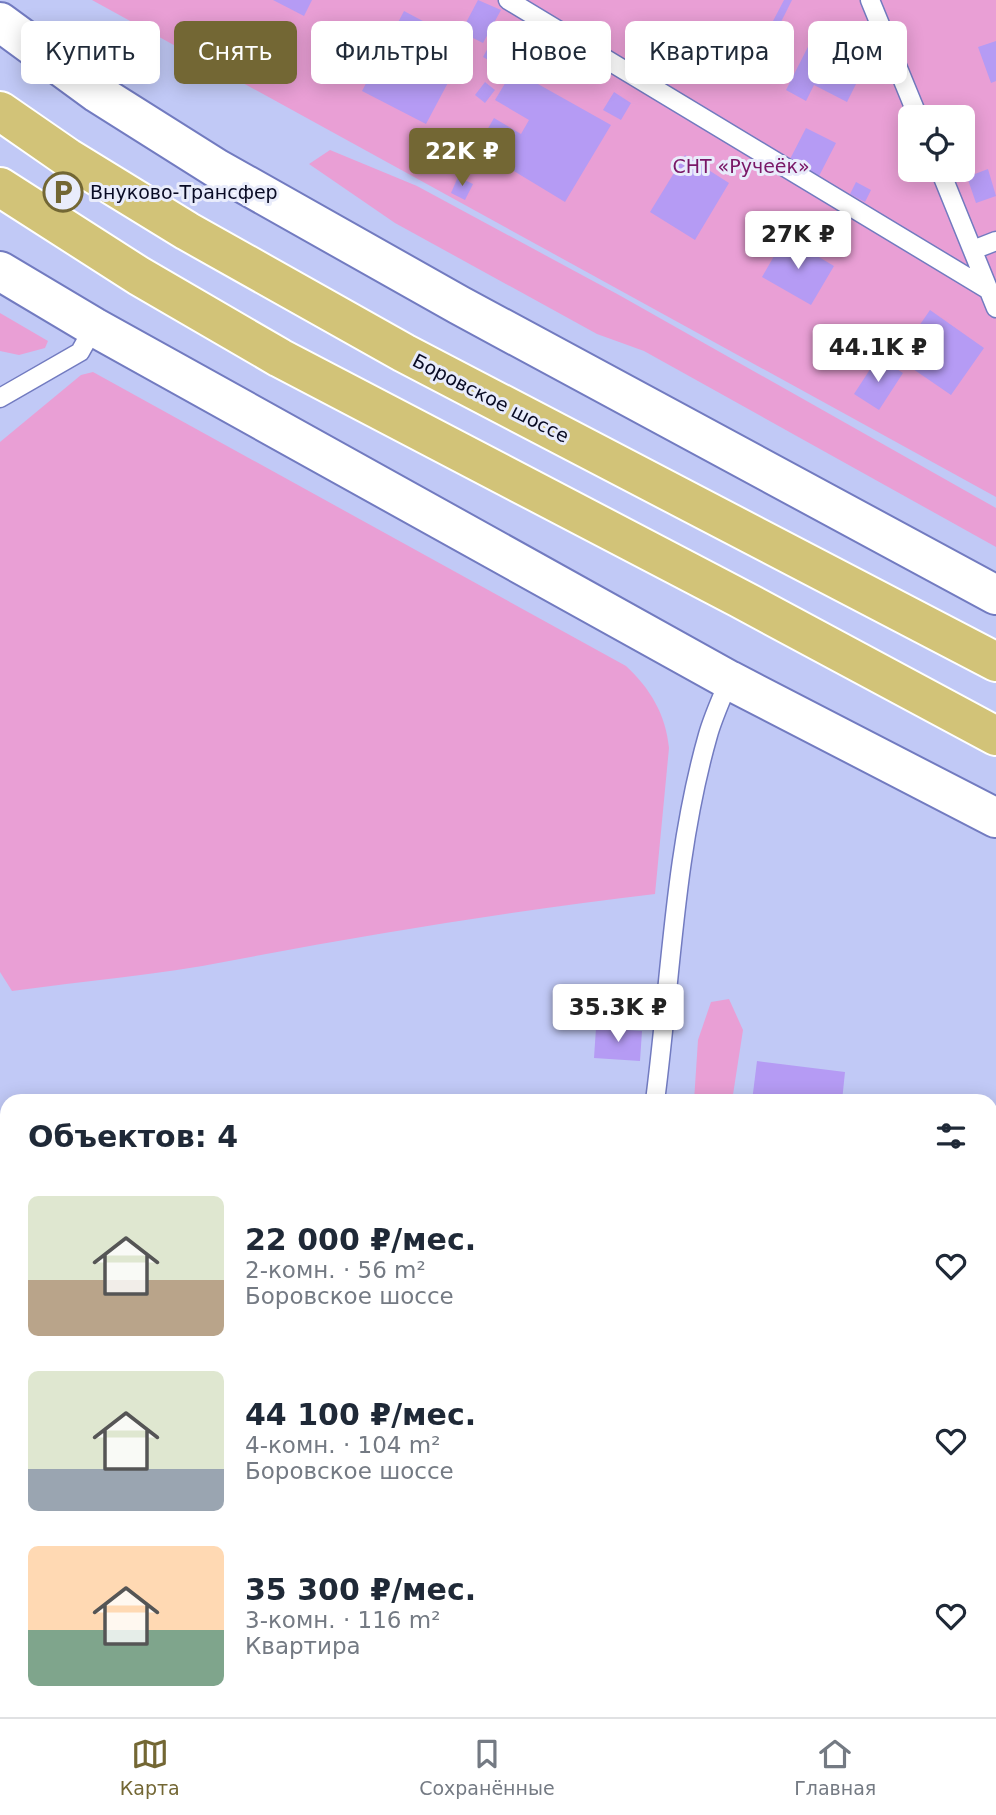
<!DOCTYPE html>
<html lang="ru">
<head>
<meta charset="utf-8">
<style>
	body { margin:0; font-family:"DejaVu Sans",sans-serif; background:#f6f6f7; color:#1f2937; height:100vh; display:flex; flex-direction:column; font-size:26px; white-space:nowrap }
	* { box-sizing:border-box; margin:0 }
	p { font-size:23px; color:#747a83 }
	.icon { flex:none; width:38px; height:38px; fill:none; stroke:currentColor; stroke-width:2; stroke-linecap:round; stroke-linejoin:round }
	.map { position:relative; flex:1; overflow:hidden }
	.details { position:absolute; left:0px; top:1094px; width:998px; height:625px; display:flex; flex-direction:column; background:#fff; border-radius:21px 21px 0 0; box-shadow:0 4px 18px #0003 }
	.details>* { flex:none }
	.top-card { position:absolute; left:21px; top:21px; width:956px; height:63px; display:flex; gap:14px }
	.fabs { position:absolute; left:898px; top:105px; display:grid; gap:14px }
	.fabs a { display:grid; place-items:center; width:77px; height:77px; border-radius:10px; background:#fff; box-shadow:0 4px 18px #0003; font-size:35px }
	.price { position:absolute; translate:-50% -60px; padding:0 16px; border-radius:7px; background:#fff; color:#222; font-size:23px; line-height:46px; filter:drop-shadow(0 2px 4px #0008) }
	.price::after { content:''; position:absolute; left:50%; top:42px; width:21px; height:16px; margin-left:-10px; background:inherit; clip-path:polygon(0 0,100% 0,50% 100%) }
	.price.selected { background:#736734; color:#fff }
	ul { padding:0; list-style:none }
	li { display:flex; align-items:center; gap:21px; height:175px; padding:0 28px }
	li span { display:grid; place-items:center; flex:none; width:196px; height:140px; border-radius:10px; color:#555 }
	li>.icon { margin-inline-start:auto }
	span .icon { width:84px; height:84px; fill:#fffc; stroke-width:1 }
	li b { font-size:30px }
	h2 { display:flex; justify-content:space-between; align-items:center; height:84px; padding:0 28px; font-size:30px }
	.pill { padding:0 24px; border-radius:10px; background:#fff; box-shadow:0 4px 18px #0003; font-size:24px; line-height:63px }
	.pill.selected { background:#736734; color:#fff }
	.menu { display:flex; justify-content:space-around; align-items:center; height:98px; border-top:2px solid #e0e1e3; background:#fff; font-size:19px; color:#747a83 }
	.menu a { display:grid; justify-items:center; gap:4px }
	.menu .selected { color:#736734 }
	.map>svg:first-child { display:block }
	.green { fill:#e99fd5; fill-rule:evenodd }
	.building { fill:#b59bf4 }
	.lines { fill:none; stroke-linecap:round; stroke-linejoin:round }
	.lane-casing { stroke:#727bc0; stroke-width:21 }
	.secondary-casing { stroke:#727bc0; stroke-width:42 }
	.primary-casing { stroke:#fff; stroke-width:42 }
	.lane { stroke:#fff; stroke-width:18 }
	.secondary { stroke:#fff; stroke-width:38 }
	.primary { stroke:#d2c378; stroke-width:38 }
	.labels { text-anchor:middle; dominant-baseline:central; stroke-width:6; stroke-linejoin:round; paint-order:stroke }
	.park-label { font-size:19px; fill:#791767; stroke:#e9ecfb }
	.poi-label { font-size:19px; fill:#090b24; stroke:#e9ecfb; text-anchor:start }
	.street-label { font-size:19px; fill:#090b24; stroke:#e9ecfb }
</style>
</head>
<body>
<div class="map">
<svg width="996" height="1717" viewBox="0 0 996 1717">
	<rect width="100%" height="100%" fill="#c1c9f6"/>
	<!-- green -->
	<path class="green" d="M92,0h904v497zM910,117h52v53h-52z
		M330,150l87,36 202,109 377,213v39l-352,-196 -47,-17 -202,-111 -86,-59z
		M0,313l48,28 -3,7 -26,7 -19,-4z
		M93,372l533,294c24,22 40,49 43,82l-14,146c-143,17 -285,40 -426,67 -71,14 -145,20 -217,30l-12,-19v-530l81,-67z
		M729,999l14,31 -11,71h-38l4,-61 13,-38z"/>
	<!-- building -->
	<path class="building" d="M273,0h39l-8,16z
		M478,0l23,10 -18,33 -22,-11z
		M784,0h8l-12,24 -7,-3z
		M404,11l64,34 -42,79 -64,-33z
		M502,22l18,9 -19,36 -18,-10z
		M697,30l25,13 -6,10 -24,-12z
		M814,35l53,27 -20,40 -33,-17 -8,16 -20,-11z
		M996,41v40l-5,2 -13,-36z
		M513,70l98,55 -46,77 -58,-35 2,-4 -30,-19 15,-26 27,16 8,-14 -34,-20z
		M485,82l10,8 -10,13 -10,-8z
		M614,92l17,11 -10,17 -18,-10z
		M806,128l30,15 -17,33 -30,-15z
		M452,134l19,12 -15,24 -19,-12z
		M685,155l44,28 -34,57 -45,-28z
		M988,169l8,27 -20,7 -9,-26z
		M458,177l15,7 -8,16 -14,-7z
		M856,182l15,8 -6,12 -15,-8z
		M785,237l49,29 -23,39 -49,-28z
		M930,310l54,38 -33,47 -54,-37z
		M878,357l25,16 -24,37 -25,-16z
		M596,1028l46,3 -2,30 -46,-3z
		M757,1061l88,11 -3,29h-90z
		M990,1133l6,1v168l-4,35z
		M0,1324l7,1v387h99l-1,5h-105z"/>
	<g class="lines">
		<!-- lane casing -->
		<g class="lane-casing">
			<path id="lane" d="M508,0l479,289
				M870,0l48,117
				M940,170l56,138
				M973,250l23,-9
				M0,398l80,-46 14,-25
				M655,1101c16,-122 19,-247 53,-366 5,-18 14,-37 21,-55
				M0,1259h7
				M990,1636l6,1
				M594,1712l17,5
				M570,1717l17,-5"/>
		</g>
		<!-- secondary casing -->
		<g class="secondary-casing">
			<path id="secondary" d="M0,22l97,71 119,75 243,137 537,290
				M0,271l94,56 635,353 267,138"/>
		</g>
		<!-- primary casing -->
		<g class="primary-casing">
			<path id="primary" d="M0,111l68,47 119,73 217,122 592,309
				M0,187l139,89 141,82 459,240 257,138"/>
		</g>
		<!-- lane -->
		<use href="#lane" class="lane"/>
		<!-- secondary -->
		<use href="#secondary" class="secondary"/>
		<!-- primary -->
		<use href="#primary" class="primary"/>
	</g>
	<!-- icons -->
	<defs>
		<g id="parking-ring" transform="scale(2.0125)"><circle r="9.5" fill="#e9ecfb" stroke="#736734" stroke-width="1.5"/><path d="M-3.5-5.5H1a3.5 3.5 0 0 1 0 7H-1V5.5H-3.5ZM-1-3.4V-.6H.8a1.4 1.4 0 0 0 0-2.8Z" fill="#736734"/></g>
	</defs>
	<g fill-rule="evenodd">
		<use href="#parking-ring" x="63" y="192"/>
	</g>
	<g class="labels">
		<!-- park labels -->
		<g class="park-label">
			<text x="741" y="166">СНТ «Ручеёк»</text>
		</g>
		<!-- poi labels -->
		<g class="poi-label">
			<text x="90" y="192">Внуково-Трансфер</text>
		</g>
		<!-- street labels -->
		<g class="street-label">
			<text transform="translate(491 398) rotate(27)">Боровское шоссе</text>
		</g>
	</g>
</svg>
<div class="fabs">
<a><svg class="icon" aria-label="locate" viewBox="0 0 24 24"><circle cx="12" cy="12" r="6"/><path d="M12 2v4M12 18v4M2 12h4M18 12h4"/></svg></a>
</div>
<b class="price selected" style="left:462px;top:188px">22K ₽</b>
<b class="price" style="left:798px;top:271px">27K ₽</b>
<b class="price" style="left:878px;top:384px">44.1K ₽</b>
<b class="price" style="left:618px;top:1044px">35.3K ₽</b>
<div class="top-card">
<a class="pill">Купить</a>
<a class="pill selected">Снять</a>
<a class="pill">Фильтры</a>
<a class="pill">Новое</a>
<a class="pill">Квартира</a>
<a class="pill">Дом</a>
</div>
<section class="details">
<h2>Объектов: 4<svg class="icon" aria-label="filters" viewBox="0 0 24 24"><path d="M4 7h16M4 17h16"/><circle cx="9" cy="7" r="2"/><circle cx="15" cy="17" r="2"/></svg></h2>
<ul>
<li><span style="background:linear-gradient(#dfe7d0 60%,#b9a48a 0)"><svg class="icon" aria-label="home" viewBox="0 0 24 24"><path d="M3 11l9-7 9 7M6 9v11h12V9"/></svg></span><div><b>22 000 ₽/мес.</b><p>2-комн. · 56 m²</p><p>Боровское шоссе</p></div><svg class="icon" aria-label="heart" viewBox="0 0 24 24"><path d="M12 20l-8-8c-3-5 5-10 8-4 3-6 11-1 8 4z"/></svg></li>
<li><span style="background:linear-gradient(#dfe7d0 70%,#9aa5b1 0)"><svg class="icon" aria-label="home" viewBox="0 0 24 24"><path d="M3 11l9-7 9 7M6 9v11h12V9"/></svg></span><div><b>44 100 ₽/мес.</b><p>4-комн. · 104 m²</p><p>Боровское шоссе</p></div><svg class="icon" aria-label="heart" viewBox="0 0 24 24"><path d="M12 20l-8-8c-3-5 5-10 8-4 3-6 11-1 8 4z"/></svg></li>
<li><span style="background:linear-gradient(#ffd9b3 60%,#7fa58c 0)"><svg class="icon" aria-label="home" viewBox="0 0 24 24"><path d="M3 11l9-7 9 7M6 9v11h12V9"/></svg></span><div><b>35 300 ₽/мес.</b><p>3-комн. · 116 m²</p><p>Квартира</p></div><svg class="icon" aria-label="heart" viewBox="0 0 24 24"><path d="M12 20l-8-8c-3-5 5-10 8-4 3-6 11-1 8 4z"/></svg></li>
</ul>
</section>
</div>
<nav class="menu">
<a class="selected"><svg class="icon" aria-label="map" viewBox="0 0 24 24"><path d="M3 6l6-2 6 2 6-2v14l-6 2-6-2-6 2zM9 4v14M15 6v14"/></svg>Карта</a>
<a><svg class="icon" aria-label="saved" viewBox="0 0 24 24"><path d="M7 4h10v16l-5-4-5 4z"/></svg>Сохранённые</a>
<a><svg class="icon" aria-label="home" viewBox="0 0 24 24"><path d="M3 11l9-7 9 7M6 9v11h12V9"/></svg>Главная</a>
</nav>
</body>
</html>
